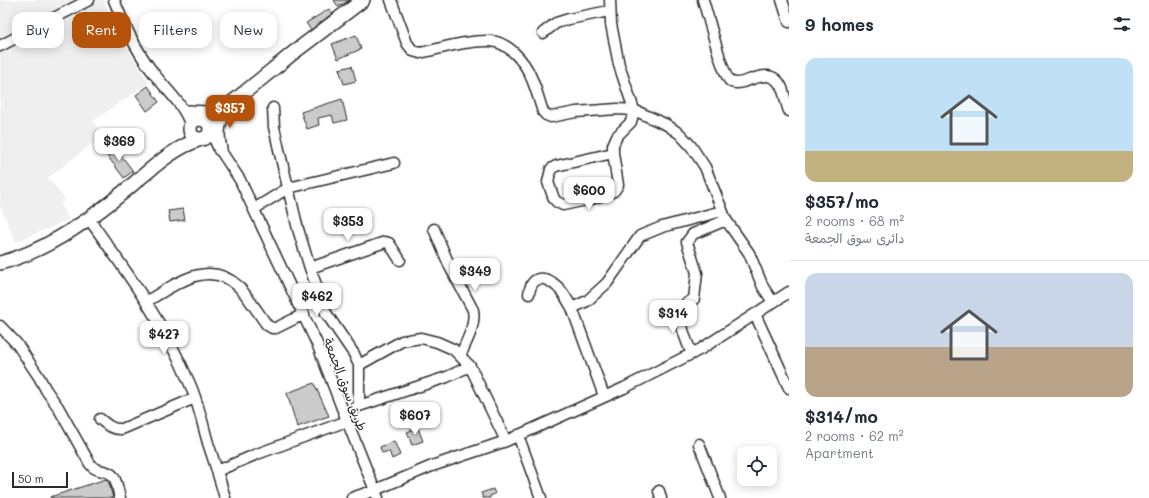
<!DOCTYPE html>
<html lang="en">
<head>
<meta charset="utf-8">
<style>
	body { margin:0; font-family:Mali,"Playpen Sans Arabic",sans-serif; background:#f2f2f3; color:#1f2937; height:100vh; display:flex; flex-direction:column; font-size:15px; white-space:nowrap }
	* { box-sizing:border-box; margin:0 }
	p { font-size:13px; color:#747a83 }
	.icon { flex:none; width:22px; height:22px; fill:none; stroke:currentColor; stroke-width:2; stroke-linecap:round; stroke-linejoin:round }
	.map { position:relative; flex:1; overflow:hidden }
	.side { display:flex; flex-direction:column; background:#fff; width:360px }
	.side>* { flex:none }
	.top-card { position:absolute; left:12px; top:12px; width:380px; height:36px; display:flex; gap:8px }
	.buttons { position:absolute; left:737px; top:446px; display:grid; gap:8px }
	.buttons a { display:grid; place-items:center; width:40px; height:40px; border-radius:8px; background:#fff; box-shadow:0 2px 10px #0003; font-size:20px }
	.scale { position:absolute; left:12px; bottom:10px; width:56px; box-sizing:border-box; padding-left:4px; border:2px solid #2b2b2b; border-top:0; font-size:11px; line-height:14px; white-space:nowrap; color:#2b2b2b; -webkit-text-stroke:3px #fff; paint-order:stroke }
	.price { position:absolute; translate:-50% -34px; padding:0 9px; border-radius:8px; background:#fff; color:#222; font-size:13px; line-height:26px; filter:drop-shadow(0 1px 2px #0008) }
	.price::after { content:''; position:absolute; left:50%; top:24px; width:12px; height:9px; margin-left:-6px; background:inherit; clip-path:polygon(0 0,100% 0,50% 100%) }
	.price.active { background:#b45309; color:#fff }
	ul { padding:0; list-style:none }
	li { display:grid; align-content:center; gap:8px; height:212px; padding:0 16px }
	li+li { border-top:1px solid #e0e1e3 }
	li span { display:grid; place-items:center; height:124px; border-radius:12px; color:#555 }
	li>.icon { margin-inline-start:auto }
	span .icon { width:72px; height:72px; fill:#fffc; stroke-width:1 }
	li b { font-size:17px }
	h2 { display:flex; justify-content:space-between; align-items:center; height:48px; padding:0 16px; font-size:17px }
	.tag { padding:0 14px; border-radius:12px; background:#fff; box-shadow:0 2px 10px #0003; font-size:14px; line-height:36px }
	.tag.active { background:#b45309; color:#fff }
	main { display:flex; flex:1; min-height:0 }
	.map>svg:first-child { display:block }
	.built { fill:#efefef }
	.building { fill:#cbcbcb; stroke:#2b2b2b }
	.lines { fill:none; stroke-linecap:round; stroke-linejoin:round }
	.minor-casing { stroke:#2b2b2b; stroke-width:13 }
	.major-casing { stroke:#2b2b2b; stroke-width:16 }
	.minor { stroke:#fff; stroke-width:10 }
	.major { stroke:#fff; stroke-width:13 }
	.labels { text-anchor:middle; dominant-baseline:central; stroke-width:3; stroke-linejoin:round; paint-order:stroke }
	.street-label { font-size:13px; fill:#2b2b2b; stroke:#fff }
</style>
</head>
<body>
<main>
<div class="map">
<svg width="789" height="498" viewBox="0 0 789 498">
	<rect width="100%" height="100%" fill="#fff"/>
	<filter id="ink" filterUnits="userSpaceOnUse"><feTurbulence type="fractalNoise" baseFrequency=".025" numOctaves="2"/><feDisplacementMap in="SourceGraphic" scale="8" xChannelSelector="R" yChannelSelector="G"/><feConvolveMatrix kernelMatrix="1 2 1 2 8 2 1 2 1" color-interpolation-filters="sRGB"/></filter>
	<g filter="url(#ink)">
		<!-- built -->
		<path class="built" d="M0,0h104l8,23 37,60 -56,38 10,14 -55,43 17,21 -5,5 9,15 -53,23 -16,-36z"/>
		<!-- building -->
		<path class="building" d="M334,0h16l-12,7z
			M329,9l4,4 -22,17 -5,-7z
			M356,35l5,14 -23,10 -6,-15z
			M352,66l4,15 -12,3 -5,-15z
			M148,86l11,16 -12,9 -11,-16z
			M342,99l5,21 -13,3 -2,-8 -14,3 1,7 -12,4 -6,-17z
			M114,146l19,25 -9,7 -19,-25z
			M183,209l2,11 -15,2 -2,-11z
			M314,383l15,33 -32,11 -10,-34z
			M418,428l5,13 -11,4 -5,-13z
			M394,441l6,14 -8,4 -3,-8 -7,2 -2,-6z
			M106,479l3,4 4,15h-63v-1z
			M493,489l2,5 -5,2v2h-7l-2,-5z"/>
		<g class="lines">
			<!-- minor casing -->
			<g class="minor-casing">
				<path id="minor" d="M114,0c10,25 22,50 38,71 13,18 33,34 39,56
					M391,0l16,43 6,8 7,2c23,-5 48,-13 71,-12 17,1 34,21 40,36 5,11 8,23 12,35l3,3 5,2 25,-5 41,-3 17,1 33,15 13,9 11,12 14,21 21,53 23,33 14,34 10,15
					M610,0l1,24 8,41 15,45 -3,12 -14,14 -4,9v8
					M703,0c4,12 20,76 27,81 12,10 39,-21 52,7 3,7 4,16 7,23
					M782,0l7,22
					M543,33l13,-10 13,-4 40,-8
					M0,46l89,-46
					M273,108l1,19 6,27 18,75 12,39 16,45 28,41 5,11 43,-24 19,-3 16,4 16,7 17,17 36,75
					M210,130l7,15 23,35 78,166 29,75 31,77
					M613,153l5,32 -4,6 -23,8 -28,6 -6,-3 -3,-3 -6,-17 3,-13 5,-3z
					M254,209l34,-21 106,-25
					M89,219c37,52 75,104 100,163 9,19 13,40 19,61 6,18 12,37 17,55
					M434,229l16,38 23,43c3,16 -7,32 -13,46
					M310,268l75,-26 4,1 11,17
					M529,294c3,-24 22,-16 33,-2 4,5 7,11 10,16
					M146,302c28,-17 62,-44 92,-16 10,10 20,27 29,39l5,3h4l28,-14
					M755,314l34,74
					M0,326l17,18 22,33 7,13 12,17 32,57c6,9 18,5 23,12 4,5 5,15 7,22
					M692,354c-4,-9 -17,-40 -9,-48 3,-3 8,-5 11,-7l3,-26 -10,-31 6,-8 33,-14
					M604,396l-32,-88 15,-7 20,-18 33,-47 22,-9 60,-16
					M359,406l88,-29 23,-11
					M100,419c7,6 13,11 22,10l73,-31
					M518,435l23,63
					M699,444l21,54
					M217,471l40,-17 90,-33 8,-13 4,-2v-41
					M659,491l2,7
					M352,498l23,-8 57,-24 74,-25 118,-53 77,-39 88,-57"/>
			</g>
			<!-- major casing -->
			<g class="major-casing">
				<path id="major" d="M187,112l21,1
					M190 129a10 10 0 1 1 20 0a10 10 0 1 1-20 0Z
					M203,120l26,-15 64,-52 70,-53
					M220,149c-4,-17 -2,-27 7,-42
					M0,263c45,-11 91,-44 126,-73 23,-19 46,-42 75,-51"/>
			</g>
			<!-- minor -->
			<use href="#minor" class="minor"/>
			<!-- major -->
			<use href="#major" class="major"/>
		</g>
	</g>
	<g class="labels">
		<!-- street labels -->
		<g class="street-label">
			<text transform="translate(346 384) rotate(69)">طريق سوق الجمعة</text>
		</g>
	</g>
</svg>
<div class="buttons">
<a><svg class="icon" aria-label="locate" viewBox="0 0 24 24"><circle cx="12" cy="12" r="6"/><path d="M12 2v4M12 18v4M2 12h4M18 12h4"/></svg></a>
</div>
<div class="scale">50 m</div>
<b class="price active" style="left:230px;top:129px">$357</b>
<b class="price" style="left:119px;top:162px">$369</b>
<b class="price" style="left:589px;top:211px">$600</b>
<b class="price" style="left:348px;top:242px">$353</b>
<b class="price" style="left:475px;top:292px">$349</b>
<b class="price" style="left:317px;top:317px">$462</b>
<b class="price" style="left:673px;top:334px">$314</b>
<b class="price" style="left:164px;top:355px">$427</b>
<b class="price" style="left:415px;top:436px">$607</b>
<div class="top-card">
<a class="tag">Buy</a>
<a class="tag active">Rent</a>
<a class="tag">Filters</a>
<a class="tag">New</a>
</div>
</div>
<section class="side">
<h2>9 homes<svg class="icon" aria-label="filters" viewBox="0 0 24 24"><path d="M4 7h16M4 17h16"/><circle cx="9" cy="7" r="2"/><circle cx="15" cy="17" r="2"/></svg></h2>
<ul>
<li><span style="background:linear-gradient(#bfe0f5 75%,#c2b280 0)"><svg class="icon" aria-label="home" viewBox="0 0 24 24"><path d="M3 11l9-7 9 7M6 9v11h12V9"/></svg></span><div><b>$357/mo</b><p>2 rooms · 68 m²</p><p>دائرى سوق الجمعة</p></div></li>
<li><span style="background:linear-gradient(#c9d6e8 60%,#b9a48a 0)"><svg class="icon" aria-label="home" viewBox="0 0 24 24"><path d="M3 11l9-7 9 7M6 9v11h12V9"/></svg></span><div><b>$314/mo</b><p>2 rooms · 62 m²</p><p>Apartment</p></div></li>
</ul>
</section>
</main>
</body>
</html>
